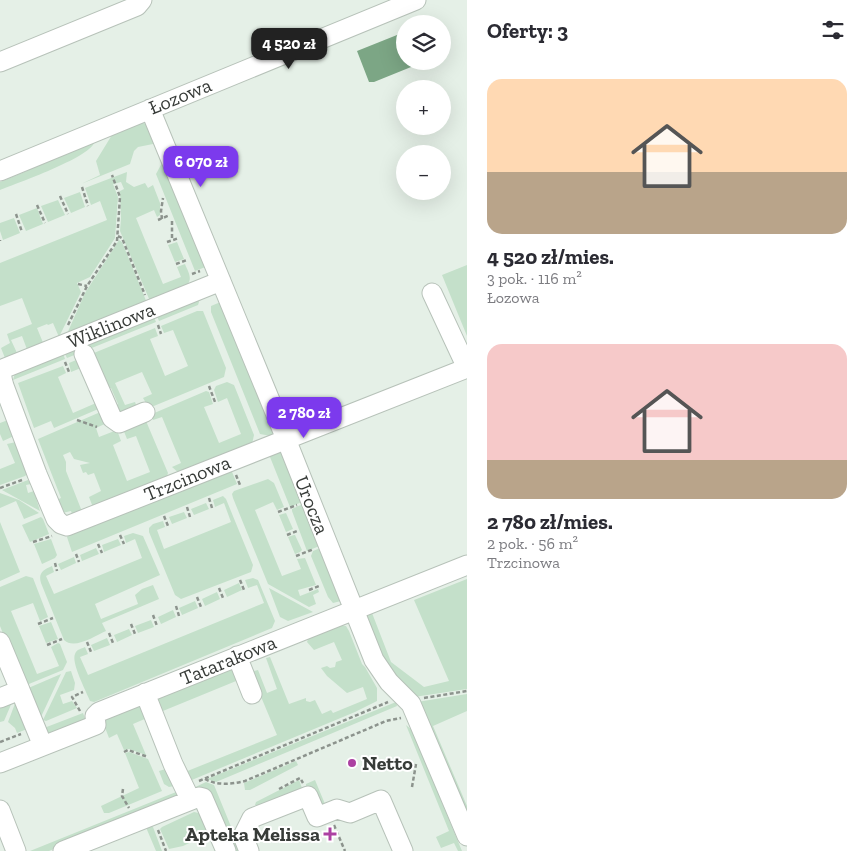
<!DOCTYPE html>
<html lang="pl">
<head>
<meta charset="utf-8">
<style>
	body { margin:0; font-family:"Zilla Slab",serif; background:#f2f2f3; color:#2b2b33; height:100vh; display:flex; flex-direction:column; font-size:19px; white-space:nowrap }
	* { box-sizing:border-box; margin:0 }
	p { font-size:16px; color:#7c7c81 }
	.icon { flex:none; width:28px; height:28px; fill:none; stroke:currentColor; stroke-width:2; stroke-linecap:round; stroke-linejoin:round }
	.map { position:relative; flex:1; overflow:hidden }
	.drawer { display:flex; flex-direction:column; background:#fff; width:400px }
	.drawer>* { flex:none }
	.buttons { position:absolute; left:396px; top:15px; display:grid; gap:10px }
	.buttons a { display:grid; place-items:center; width:55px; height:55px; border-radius:50%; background:#fff; box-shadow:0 5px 20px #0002; font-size:25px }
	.price { position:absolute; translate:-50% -42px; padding:0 11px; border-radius:10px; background:#7c3aed; color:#fff; font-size:16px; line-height:32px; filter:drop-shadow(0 1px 2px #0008) }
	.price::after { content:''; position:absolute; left:50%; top:30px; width:15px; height:11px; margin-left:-8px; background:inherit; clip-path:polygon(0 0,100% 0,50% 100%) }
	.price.on { background:#222; color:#fff }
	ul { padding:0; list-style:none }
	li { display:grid; align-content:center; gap:10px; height:265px; padding:0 20px }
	li span { display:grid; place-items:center; height:155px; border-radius:15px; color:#555 }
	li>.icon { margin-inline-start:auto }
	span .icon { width:90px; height:90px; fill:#fffc; stroke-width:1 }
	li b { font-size:21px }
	h2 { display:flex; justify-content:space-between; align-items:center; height:60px; padding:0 20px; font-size:21px }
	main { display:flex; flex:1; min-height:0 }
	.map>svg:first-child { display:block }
	.green { fill:#c4e0ca }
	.water { fill:#7ca685 }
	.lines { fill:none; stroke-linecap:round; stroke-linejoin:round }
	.minor-casing { stroke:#b7c2b9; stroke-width:21 }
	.path { stroke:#8c938d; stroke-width:2.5; stroke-dasharray:4 2.5; stroke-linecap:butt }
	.minor { stroke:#fff; stroke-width:19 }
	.poi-dot { fill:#ac41a2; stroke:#fff; stroke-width:2 }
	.labels { text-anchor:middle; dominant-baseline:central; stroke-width:4; stroke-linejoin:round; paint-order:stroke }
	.street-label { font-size:20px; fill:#373b38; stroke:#fff }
	.poi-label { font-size:20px; font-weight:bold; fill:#373b38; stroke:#fff; text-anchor:start }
</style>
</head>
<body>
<main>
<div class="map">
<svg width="467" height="851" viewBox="0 0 467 851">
	<rect width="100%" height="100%" fill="#e5f0e7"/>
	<!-- green -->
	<path class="green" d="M139,122l8,2 11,19 -20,4 -4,4 -4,13 -49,20 19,-9 -4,-14 19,-31z
		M93,141l1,2c-6,15 -76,40 -94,47v-8l27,-11 7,-6z
		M163,161l45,105 -13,5 -39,-97z
		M127,172l-1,10 8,5 11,-4 3,5 5,-3 7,18v12l-3,2 -3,-7 -18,8 27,66 18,-7 -4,-10 8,-3c3,8 8,14 2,21l-37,16 -30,-70 1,-13 -1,-27 4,-2 -3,-7 -8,2 5,13 -3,41 -25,39 -13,6 4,9 -22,45 -6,-14 -5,2 -1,-1 -10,4 7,17 -16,7 -6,-16 -11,4 6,13 -8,7 -4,-2 -4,-10 9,-5 -3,-9 25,-10 -10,-26 -22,8v-43l107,-43 -7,-19 -9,4 -6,-17z
		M80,192l5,15 -14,6 -7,-15z
		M58,200l7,15 -17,7 -7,-16z
		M37,208l6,16 -17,7 -7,-16z
		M14,218l6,15 -17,7 -3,-9v-8z
		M119,240l3,2 25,61 -81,33 19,-43z
		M177,242l7,17 -9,3 -7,-17z
		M467,265v71l-25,-61z
		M197,295l2,7 -1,3 -39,16 -3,-7z
		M223,301l52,126 -1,8 -3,1 -11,-2 -49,-122v-6z
		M197,311h6l23,57 -2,9 -75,31 -6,-10 9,-4 -10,-22 -27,11 10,22 10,-3 4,11 -13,5 -15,-11 7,-3 -7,-16 -7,1 -15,-34 66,-27 3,8 -8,3 15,37 23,-10 -15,-36 -9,3 -3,-7z
		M153,315l3,7 -89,36 -3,-6z
		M63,353l2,6 -52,21 2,-7z
		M81,358l22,49 -49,21 -3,-7 -17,7 -16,-45 45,-17 3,7 -8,4 15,36 23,-10 -15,-35 -10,4 -2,-9z
		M227,382l7,3 20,50 -2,9 -73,29 -7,-6 9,-4 -19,-46 -9,3 -1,-6 54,-23 3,1 4,12 -9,3 15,36 22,-9 -14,-36 -9,4 -4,-12 2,-4z
		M105,410l6,11 -15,7 3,9 18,-7 4,11 -8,4 14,36 23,-9 -14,-36 -9,3 -4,-10 23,-8 22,52 -2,6 -72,31 -5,-13 12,-6 -7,-18 -6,2 -2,-3 -3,1 -3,-8 10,-2 -16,-4 -4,-7 -7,3 3,7v9l17,43 -10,3 -2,-6 -13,3 -6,-12 9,-4 -23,-59z
		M8,420l6,16 -11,5 -3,-7v-11z
		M16,442l12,31 -3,3 -25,9v-16l15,-6 -8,-19z
		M276,451l7,3 21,47 -14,6 -22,-55z
		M230,467l7,17 -165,68 -5,-15 7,-9z
		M268,479l6,4 10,24 -7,3 -4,-8 -18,8 27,66 19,-7 -4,-10 8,-1 11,27 -18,5 2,6 18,-7 1,3 -6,3 3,9 -7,3 -41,-23 -35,-86 -1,-4 2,-3z
		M28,480l3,4 -5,1 2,8 6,-2 6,20 -38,-21z
		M0,493l19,7 20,13 -15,6 -8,-18 -16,7z
		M223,496l3,3 27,66 -2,7 -70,27 -6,-4 -26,-63v-4l4,-4 10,-3 2,6 -8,3 7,19 67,-27 -7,-19 -9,4 -2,-7z
		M206,503l3,6 -15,6 -3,-6z
		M305,503l17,42 -15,6 -15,-40v-2z
		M184,512l3,6 -15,6 -3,-7z
		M286,513l7,16 -7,3 -7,-17z
		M41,517l2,2 6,15 -19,8 -8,-17z
		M0,522l20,50 -20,9z
		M133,533l10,3 17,39 -65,29 6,15 37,-15 -3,-9 7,-6 11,-4 6,14 -57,24 4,8c-11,5 -32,19 -42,9l-23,-57c-3,-10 2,-13 11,-17l2,6 -8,4 8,18 88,-36 -7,-19 -9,4 -2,-7z
		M294,535h1l7,15 -2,2 -5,2 -7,-17z
		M51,539l6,16 -2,3 -13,6 -8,-20z
		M118,539l3,6 -17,7 -2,-7z
		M323,547l18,54 -8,2 -5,-6 -17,-41 2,-5z
		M96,548l3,6 -17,7 -2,-6z
		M74,557l2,6 -15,7 -3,-6z
		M26,576l7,2 15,39 -8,4 -7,-18 -22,8 26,63 22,-8 -8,-19 7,-4 2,1 7,18 -4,8 -39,16 -24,-60v-39z
		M253,578l5,2 17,41 -3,7 -178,74 -4,-1c-4,-10 -19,-38 -15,-47 2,-5 6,-5 10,-7l3,7 -8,3 8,18 176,-72 -7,-18 -9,3 -3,-8z
		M467,579v110l-53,8 -25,-24 -23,-56 6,-4 19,49 33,25 25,-6 -35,-81z
		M239,583l3,7 -15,7 -3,-7z
		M269,588l44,24 -25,9 -8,-4z
		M217,592l3,7 -15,7 -3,-7z
		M195,601l3,7 -16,7 -3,-7z
		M173,610l3,7 -15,7 -3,-7z
		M151,620l3,7 -16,6 -3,-7z
		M51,622l7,17 -12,4 -7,-17z
		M340,625l6,1 3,5 13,33 3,3 12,21v13l-22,11 -168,70 -2,-10 92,-37 -28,-67 3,-1 2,4 4,-1 9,23 10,-4 -11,-31 4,-1 19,47 17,-6v3l4,1 5,-2 7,14 9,-4 2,3 34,-14 -4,-12 -16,6 -20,-17 -6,-8 6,-2 3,2 5,-1 1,-5 6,-2 -8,-18 -20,8 -7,-8 2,-6z
		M129,629l3,6 -15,7 -3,-7z
		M107,638l3,7 -16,6 -3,-6z
		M232,666l9,13 -83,34 -3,-13 4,-6z
		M71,671l4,12 -1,7 -14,5 3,9 9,-3 5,7 -31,13 -3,-1 23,-48z
		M61,674l-21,45 -14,-30z
		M467,694v17l-34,15 34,80v14l-50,-118z
		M13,700l-9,21 -4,1v-20z
		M16,701l16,26 -15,6 -2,-5 -7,-6z
		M396,702l1,4 -181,76 -9,-3z
		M135,705l5,2 7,11 -14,6 13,31 -17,-6 -5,1 -7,-16 -8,4 -5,-13v-8z
		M83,713l4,11 -33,13 -8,-3 -2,-6z
		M406,725l6,5 50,121h-4l-4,-8 -13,5 -5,-11 13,-6z
		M129,752l19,7 14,32 -53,22h-5l-3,-7 38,-18 -14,-35z
		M296,761l2,4 -48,25h-5l-1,-7z
		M169,768l10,17 -10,2 -5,-3 -5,-13z
		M299,780l3,8 -43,18 -4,-1 1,-3z
		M315,780l10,24 -7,3 -9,-21 -3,1v-3z
		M206,782l8,3 27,66h-11l-41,-61z
		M181,790l2,4 -134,57h-19z
		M194,812l9,2 8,16 -5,2 2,2 3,-2 7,19h-3l-7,-17 -25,12 -14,3 -9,-20 2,-2z
		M149,824l4,3 9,24h-6l-11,-26z"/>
	<!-- water -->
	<path class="water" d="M402,33l3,7v21h9l2,4 -42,17h-5l-12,-31z"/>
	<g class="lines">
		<!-- minor casing -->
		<g class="minor-casing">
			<path id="minor" d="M0,62l137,-56 5,-6
				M150,109l136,330 88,221 15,22 22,22 56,132
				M0,171l416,-171
				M221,281l-216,87c-5,6 -3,11 -1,18l33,88 19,45 5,5 6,2 400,-158
				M432,293l35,75
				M84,354l28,64 7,5 26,-11
				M0,642l20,48
				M237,656l15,38
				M145,693l28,71 17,35
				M0,698l20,-8 23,56
				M0,763l96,-38 -1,-9 4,-4 368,-147
				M0,810l16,41
				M63,851l136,-54 4,1 23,53
				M249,851l-6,-15 9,-18 56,-22 9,21 20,-8 13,4 31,-13 22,51"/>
		</g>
		<!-- path -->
		<path class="path" d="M82,187l6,19
			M60,196l8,18
			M37,205l8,18
			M16,214l6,18
			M162,219l-1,-8 2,-13
			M158,220l12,-5
			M172,221v19
			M118,236l4,2 23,57
			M0,240v1
			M167,242l12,-4
			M176,264l11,-4
			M192,274l8,-3
			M78,284l9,2
			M68,325l19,-39 30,-45 3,-44 -8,-22
			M158,325l3,9
			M65,362l4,10
			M209,386l6,16
			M77,420l20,7
			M236,475l4,10
			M0,488l22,-8
			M209,498l3,10
			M187,507l3,10
			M278,512l19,-7
			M164,516l4,10
			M120,535l4,9
			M287,535l10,-4
			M33,542l19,-6
			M98,544l4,9
			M76,554l3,8
			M296,556l18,-7
			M55,563l2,8
			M240,580l4,10
			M219,588l4,10
			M309,590l10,-4
			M197,597l4,10
			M176,606l3,10
			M153,615l4,11
			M38,624l15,-6
			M131,624l4,10
			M109,633l4,10
			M87,642l4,10
			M47,645l15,-6
			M424,698l43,-7
			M80,711l-8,-14 11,-5
			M0,742l21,-8
			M124,752l4,-2 20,7
			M205,779c13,7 27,5 40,2l141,-60 15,-3
			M199,781l189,-79
			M412,787l4,-23
			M123,789l-1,7 7,12
			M279,789l21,-11 3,5
			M334,825l11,26
			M158,830l8,21"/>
		<!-- minor -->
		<use href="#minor" class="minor"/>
	</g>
	<!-- markers -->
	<g class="poi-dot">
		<circle cx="352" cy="763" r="5"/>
		<path d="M327.5 826.5h5v5h5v5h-5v5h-5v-5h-5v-5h5z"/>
	</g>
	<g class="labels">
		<!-- street labels -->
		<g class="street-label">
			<text transform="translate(180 96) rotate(-22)">Łozowa</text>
			<text transform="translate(111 325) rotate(-22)">Wiklinowa</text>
			<text transform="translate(187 478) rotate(-22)">Trzcinowa</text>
			<text transform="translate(312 505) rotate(68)">Urocza</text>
			<text transform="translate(228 660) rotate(-22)">Tatarakowa</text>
		</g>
		<!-- poi labels -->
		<g class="poi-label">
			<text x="362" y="763">Netto</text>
			<text x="320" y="834" text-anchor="end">Apteka Melissa</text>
		</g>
	</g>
</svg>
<div class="buttons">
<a><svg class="icon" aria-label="layers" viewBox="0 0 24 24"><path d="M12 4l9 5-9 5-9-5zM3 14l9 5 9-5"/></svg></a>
<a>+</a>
<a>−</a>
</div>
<b class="price on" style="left:289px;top:70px">4 520 zł</b>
<b class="price" style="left:201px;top:188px">6 070 zł</b>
<b class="price" style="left:304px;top:439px">2 780 zł</b>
</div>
<section class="drawer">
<h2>Oferty: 3<svg class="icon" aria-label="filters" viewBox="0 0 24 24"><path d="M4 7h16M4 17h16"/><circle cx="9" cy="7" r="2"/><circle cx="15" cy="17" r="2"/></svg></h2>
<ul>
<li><span style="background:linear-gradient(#ffd9b3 60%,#b9a48a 0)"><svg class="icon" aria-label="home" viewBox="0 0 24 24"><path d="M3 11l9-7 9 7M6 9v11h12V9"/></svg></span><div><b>4 520 zł/mies.</b><p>3 pok. · 116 m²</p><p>Łozowa</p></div></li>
<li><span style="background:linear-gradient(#f6c9c9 75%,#b9a48a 0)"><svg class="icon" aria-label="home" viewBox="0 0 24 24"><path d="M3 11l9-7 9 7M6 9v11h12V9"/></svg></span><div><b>2 780 zł/mies.</b><p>2 pok. · 56 m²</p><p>Trzcinowa</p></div></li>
</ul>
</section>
</main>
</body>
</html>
